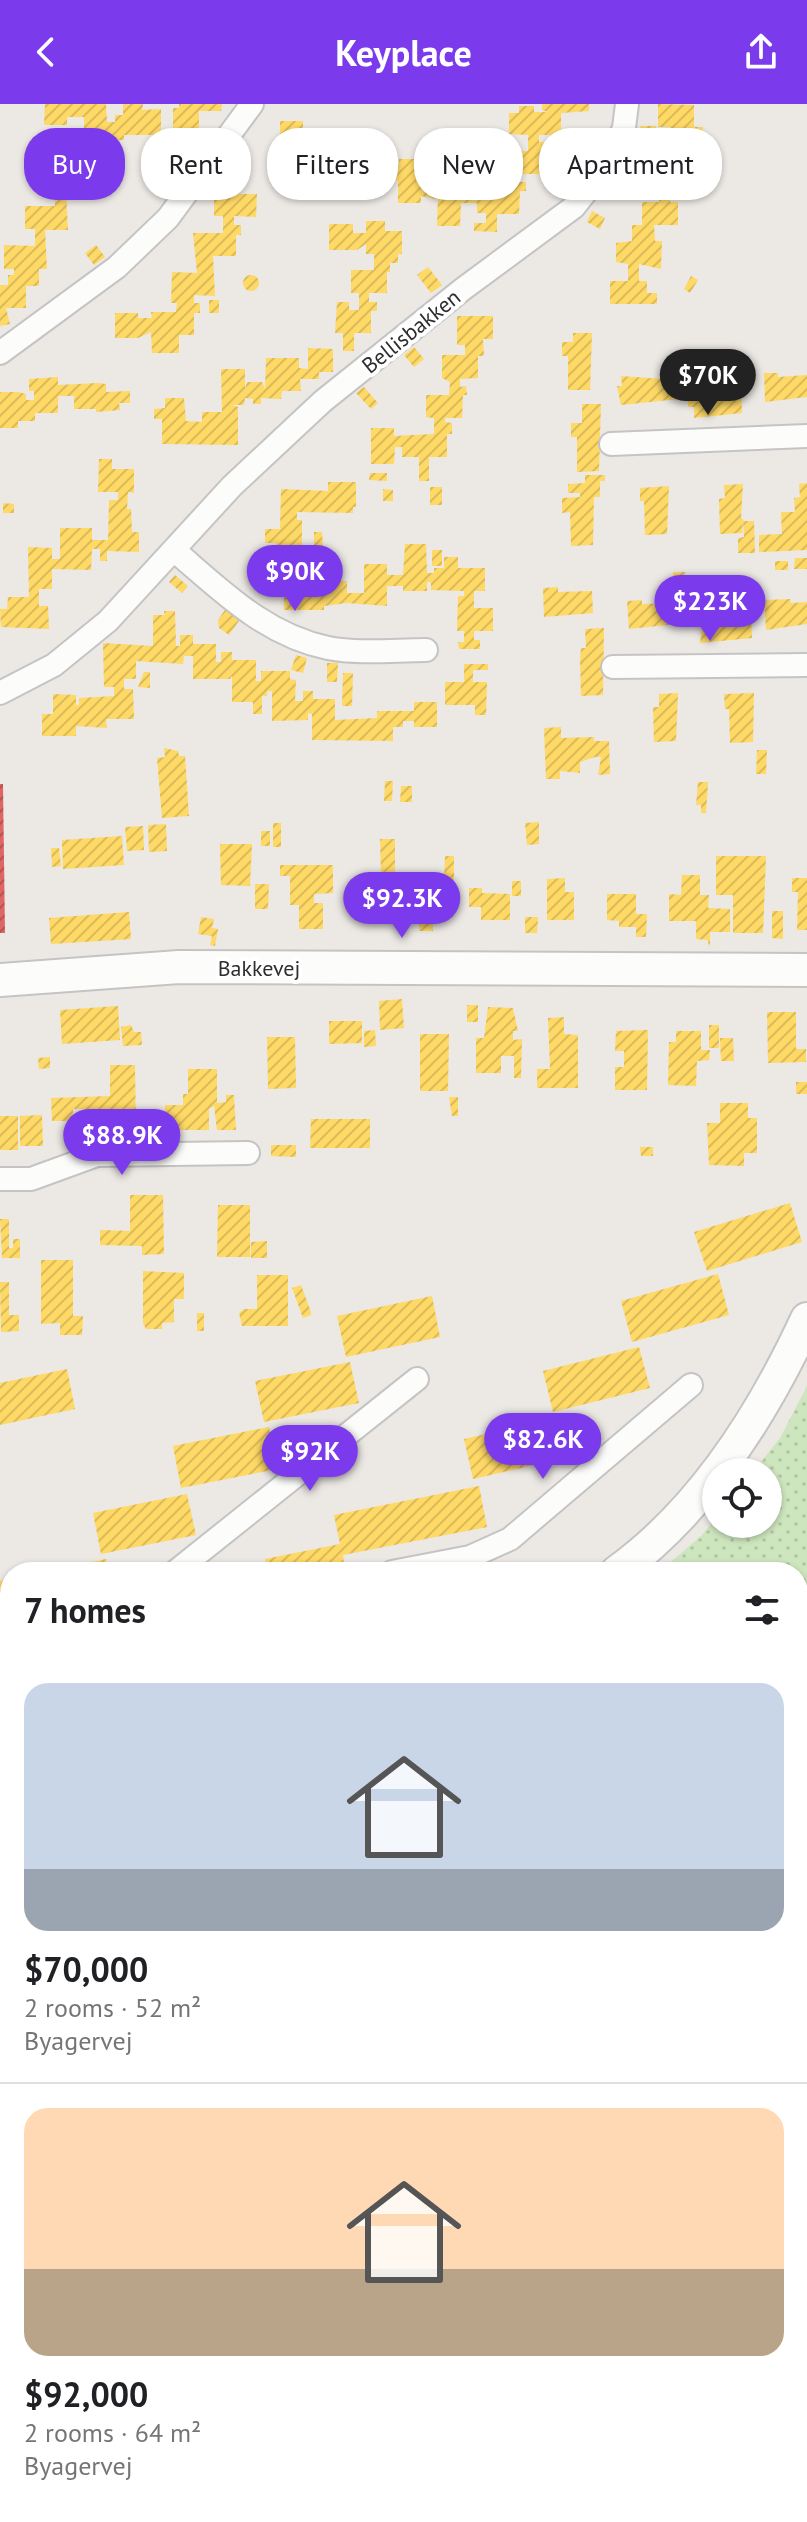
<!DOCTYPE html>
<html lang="en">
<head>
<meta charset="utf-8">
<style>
	body { margin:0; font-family:"PT Sans",sans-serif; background:#f6f6f6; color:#202124; height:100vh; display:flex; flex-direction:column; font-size:30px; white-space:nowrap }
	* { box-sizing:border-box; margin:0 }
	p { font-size:26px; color:#757577 }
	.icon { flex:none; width:44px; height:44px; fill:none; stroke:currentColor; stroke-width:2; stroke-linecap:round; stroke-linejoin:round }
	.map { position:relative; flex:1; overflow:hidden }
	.details { position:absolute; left:0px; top:1458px; width:808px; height:960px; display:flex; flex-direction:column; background:#fff; border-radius:32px 32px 0 0; box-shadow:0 2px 6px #0004 }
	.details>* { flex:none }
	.top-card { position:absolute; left:24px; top:24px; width:760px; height:72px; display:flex; gap:16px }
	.tools { position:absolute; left:702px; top:1354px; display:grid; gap:16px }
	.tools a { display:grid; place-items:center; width:80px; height:80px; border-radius:50%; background:#fff; box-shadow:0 2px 6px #0004; font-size:40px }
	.price { position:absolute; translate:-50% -68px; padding:0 18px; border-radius:28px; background:#7c3aed; color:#fff; font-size:26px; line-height:52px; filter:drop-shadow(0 2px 4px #0008) }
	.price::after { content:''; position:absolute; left:50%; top:48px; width:24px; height:18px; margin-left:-12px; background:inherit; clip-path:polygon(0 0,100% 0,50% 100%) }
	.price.active { background:#222; color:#fff }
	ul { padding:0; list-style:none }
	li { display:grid; align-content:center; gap:16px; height:424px; padding:0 24px }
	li+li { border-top:2px solid #e0e0e0 }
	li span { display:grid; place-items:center; height:248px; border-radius:24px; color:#555 }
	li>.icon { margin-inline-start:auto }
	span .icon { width:144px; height:144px; fill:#fffc; stroke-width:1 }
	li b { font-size:34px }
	h2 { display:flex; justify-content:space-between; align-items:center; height:96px; padding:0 24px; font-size:34px }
	.tag { padding:0 28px; border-radius:32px; background:#fff; box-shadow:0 2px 6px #0004; font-size:28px; line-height:72px }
	.tag.active { background:#7c3aed; color:#fff }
	header { display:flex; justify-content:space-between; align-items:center; height:104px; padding:0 24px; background:#7c3aed; color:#fff; font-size:36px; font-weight:600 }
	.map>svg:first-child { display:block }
	.grass { fill:url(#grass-dots) }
	.homes { fill:url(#homes-hatch) }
	.shops { fill:url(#shops-hatch) }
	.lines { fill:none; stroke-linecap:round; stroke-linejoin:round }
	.street-casing { stroke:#c5c4c5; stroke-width:26 }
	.secondary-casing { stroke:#c5c4c5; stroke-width:36 }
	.street { stroke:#fcfcfb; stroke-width:22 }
	.secondary { stroke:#fcfcfb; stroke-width:32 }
	.labels { text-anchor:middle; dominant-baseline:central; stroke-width:8; stroke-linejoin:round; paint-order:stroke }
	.street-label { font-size:22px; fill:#2e2e2e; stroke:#fff }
</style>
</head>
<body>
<header><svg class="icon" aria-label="back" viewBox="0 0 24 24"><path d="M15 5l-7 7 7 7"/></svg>Keyplace<svg class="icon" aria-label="share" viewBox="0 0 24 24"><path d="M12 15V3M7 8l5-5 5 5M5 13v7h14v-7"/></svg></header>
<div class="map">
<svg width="807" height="2418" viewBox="0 0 807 2418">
	<defs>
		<pattern id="grass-dots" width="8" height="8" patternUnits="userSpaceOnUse" patternTransform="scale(2)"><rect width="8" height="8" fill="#cee6be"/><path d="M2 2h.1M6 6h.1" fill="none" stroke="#b1c6a4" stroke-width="1.8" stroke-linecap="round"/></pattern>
		<pattern id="homes-hatch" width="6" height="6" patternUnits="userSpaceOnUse" patternTransform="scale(2)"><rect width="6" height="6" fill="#ffd966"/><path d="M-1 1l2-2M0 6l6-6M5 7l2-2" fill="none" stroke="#dbbb59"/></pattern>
		<pattern id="shops-hatch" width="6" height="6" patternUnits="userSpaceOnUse" patternTransform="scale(2)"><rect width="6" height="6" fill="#e06666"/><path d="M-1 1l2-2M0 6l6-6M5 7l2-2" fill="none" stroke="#b65454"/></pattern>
	</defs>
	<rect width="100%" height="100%" fill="#ece8e4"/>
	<!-- grass -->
	<path class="grass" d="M807,1282v920l-9,3v-737h-139l42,-36 15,-18v6h52v-52h-15l27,-34z
		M10,1690v718h167l-37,10h-140v-726z"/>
	<!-- homes -->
	<path class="homes" d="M45,0h61l1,18h8v-7h8v-11h20l-1,6 19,-1v26h-37v5h-40v-23h-17v8h-23z
		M179,0h43l-1,7h-22v18h-26v-21h6z
		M542,0h47v7l-28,2v22h-22v7h8v11h-7l1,21h-23v8h8v9h-6l-1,23h-22v18l-23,-1v-8h12v-10h-9v-10h-16l-1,23h-23l1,-30 -2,3 -15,-3v7h-23v-23l-17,8h-22v-24h-7v5l-10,3h-23v-24h-16l-1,6h-22v-33h23v16h6v-4l8,1 1,3 24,-2v19h17v-12h21l2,27 17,-4v-6h21l1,26 40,-2v10l29,-2v-7h12v7h5v-17h-18v-11h9v-12h30v-16l-19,-1v-21h10v-7h15v6h14l-6,-2z
		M658,0l36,1v22h9v18h-17v17l8,1v22h-19v9h-5v8h8v23h-24l1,16h7l-1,28 -22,-5v17h8v12h10v11h-47v-23h18v-17l-12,-2v-19l16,-2v-16h10v-23h17l1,-10h-9l1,-7h6v-23h17v-8h-7l2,-27h-12z
		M640,22h16v15h-15z
		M582,30v17l-16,1 -1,-17z
		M47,63l36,1v22h-17l2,40h-23l2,39h-8v17h-13v22h-20l4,16 -10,2v-41h8v-10h6v-6h-10v-24l31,1v-17h-10v-23h30v-16h-8z
		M214,90h43l-1,23 -22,-1v9h7v10h-5v21h-23l2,40 -21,-1v8h6v10h-6v22h-15v18h-27l-1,-21 -13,6h-23v-25h23v5h14l-1,-6h25l1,-9h-6l1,-31 25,1 -4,-40h30v-17h-9z
		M592,107l13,7 -5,11 -13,-7z
		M366,117h19v10h17v23h-4v9h-8v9h-3v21h-18v9h8v9h-6v22h-17v18h-11v-18h-8l2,-31h12v8h10v-17h-8v-23h23v-16h-8v-10l-9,6h-28v-26h24v9h13z
		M96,141l9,12 -11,8 -9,-12z
		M428,163l14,18 -11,8 -14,-18z
		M243 179a8 8 0 1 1 16 0a8 8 0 1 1-16 0Z
		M691,172l7,4 -8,13 -6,-4z
		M209,196h10v13h-10z
		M457,212h36v23h-10l1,17h-6v22l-18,1v8l6,-1 1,9h-4l-1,23h-17v4l7,1v11h-5v23h-18v24h-10v-24h-17v-10h-7l-1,17h-23v-36h23v8l40,-2v-16l-8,-1v-22h23l1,-13 -8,-4v-23h23v-10h-8z
		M573,229h19l-2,57h-22v-34h-6v-14h11z
		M414,243l10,12 -10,8 -10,-12z
		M308,244l25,1v23h-14v7h-19l1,12h-19l-1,8 -20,-1v6h-8v-5l-8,-1 -1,7h-12l6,2v38l-76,-1v-25h-8v-10l11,-1v-10h19l2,23 16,1v-10h20l-1,-43h24v20l2,-7h15l3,7 1,-31h33v10l9,1z
		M764,269h14v4l29,-2v22l-42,5z
		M621,272l57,4 1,19 -58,6 -4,-19h5z
		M58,273v8l40,-2 8,1v8l24,-1v12h-11l1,7 -24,2v-3h-22v-13h-16v17h-23v8h-17v7h-18v-36h18l8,2v6h8v-9h-5v-12z
		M694,280h12v8l35,-1 1,22 -48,5v-11h-6v-8h6z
		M364,283l14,16 -7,6 -15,-16z
		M582,300h19l-2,67 -22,1v-35h-6v-14h11z
		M99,355h13v10h22v24l-6,-1 -1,17h4l1,23h7v20l-32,-1v10h-7v-12h-8l-1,21 -39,-1v20h-13v17h9l1,23 -48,-2 -1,-18h7l1,-12h21l-1,-50 24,1v11h8v-31h32v12h16l1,-40h9v-8h-20z
		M370,369h17v8l-18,-1z
		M585,371h20v6h-5v16h-6l-1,48 -22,1 -1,-34 -8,1v-15l18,-1v-4h-12v-9l17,-1z
		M328,378h28v25h-3v6l-56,-1v8h5v32l2,9h3v29l17,1v-10h23v12h17v-29h23v11h16l2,-31h21l1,29h7v-5h10v-11h14v11h27v23h-11v17h19v23h-19v9h6v9h-21l-1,-7h6v-11h-7l1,-35h6v-5l-33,-1v-8h-4v9h-24v-5h-16v20l-40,-3 -23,3v4h-40v-26h-13v-15h15v-17h-9l-1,-9h-11v-14h15l1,-40 47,2z
		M807,379v67l-48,2v-17l23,-1 -1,-22h14l-1,-14 6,-1 -1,-13z
		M743,380l-2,33 3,4h10l1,32h-17v-15l6,-1 -1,-16 -1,12 -22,1 -1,-35 6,-1 -1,-13z
		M669,382l-2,48 -22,1 -1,-34h-4v-13z
		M430,383h12v18h-12z
		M383,385l10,1v11h-10z
		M3,399l11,1v9h-11z
		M314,428h8l1,14h-9z
		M432,446h10v16h-10z
		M795,454h12v11h-13z
		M775,457h13v9h-13z
		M673,468h12l-1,24 -11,1z
		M175,471l13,11 -6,7 -13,-11z
		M558,483v5l34,-1 1,22 -49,4 -1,-29z
		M790,495l1,4 16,-1v22l-41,6 -2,-30z
		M642,496v4l34,-1 1,21 -48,5 -2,-28z
		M227,503l14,11 -12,17 -10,-7 -1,-8z
		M164,507h11l1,35h4v-11h13v9h23v18h5v-10h11v8h24v21h5v-10h29v8l6,1 -1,21h8v-10h10v8h22v21l42,-2v-7h37v-9h23v25h-23v-6h-11v6h-10v14l-81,-1v-26l-4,-1v7l-36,1v-30h-5v5h-5v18h-9v-12h-21v-26l-2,3h-37v-23h-9l-1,8 -47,-3v18h-12v10h9l1,30h-28l1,9 -31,-2v10h-34v-22h11v-20l23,1v10h3v-7l35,-2v-9h-10l-1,-44 50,3v-31h11z
		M716,509v4l35,-1 1,22 -52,5 4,-29z
		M604,524l-1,67 -22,1 -1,-35 1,-13h5l-1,-19z
		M296,551l11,3 -4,15 -12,-3z
		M327,559h11l-1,19h-10z
		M464,560h24v6h-15v12h14l-1,33h-11v-10h-30v-23h19z
		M144,568h6v16l-12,-1z
		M343,569h10l-1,33h-10z
		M678,589l-2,48 -22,1 -1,-35h6v-13z
		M754,589l-1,49 -23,1 -1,-34h-4l-1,-15z
		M561,623v11l33,-1v4h15l1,33 -12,1 3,-18h-6l-15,5v11l-20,-2v8h-14l-2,-51z
		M164,644l14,3 1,5h6l4,60 -27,2 -5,-60 8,-1z
		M757,646h10l-1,24h-10z
		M385,677h8l-1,20h-8z
		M698,678h10l-2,31h-5v-8h-5z
		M401,682h11v16h-12z
		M539,718v22l-12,1 -2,-22z
		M273,719h8v24h-8z
		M166,720l1,27 -18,1 -1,-27z
		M143,722l1,24 -17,1 -2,-24z
		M261,727h9v15h-9z
		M122,732l2,29 -61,4 -1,-29z
		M380,735h15v36h-14z
		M220,740h32l-2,42 -29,-1z
		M51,744h8l2,18 -9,1z
		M445,752h9v24h-10z
		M716,752h50l-3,77h-30v-38h-17z
		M280,761h53v28l-19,1v9h9v26h-24v-24h-9v-29h-10z
		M682,771h18v20h9l-1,13 22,1v23h-20v15l-3,-7 -11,-1v-18h-27v-27l12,1z
		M354,773l29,1v42h-29z
		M565,774v14h9v28h-27v-41z
		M792,774h15v52h-10l1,-38h-6z
		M512,777h9v15h-9z
		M255,780h14l-1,25h-13z
		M469,784h13v5l28,1v26h-29v-13h-12z
		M419,789l29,1v26h-15v11h-14z
		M607,790h29v20h11l-1,23h-10v-10h-17v-6l-12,-1z
		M772,807h11v28l-11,-1z
		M129,808l2,27 -80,5 -2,-26z
		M201,813l13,2 -2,9 6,1 -3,17 -5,-1 2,-9 -14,-2z
		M525,813h13l-1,16h-12z
		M402,895l2,29 -24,2 -1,-29z
		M467,901h11v17h-11z
		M118,902l2,34 -58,4 -2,-34z
		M488,903l25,1 5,23h-5v9l9,-1 -1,39h-7v-22h-13v17h-25v-35h8z
		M767,908h29v37h10v13l-38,1z
		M564,913v17l14,1v53h-41v-19h13l-2,-51z
		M329,917h33v22l-33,1z
		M131,921l3,7h7l1,13 -19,1 -2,-19z
		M709,921h10v23h-10z
		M375,926l1,16 -12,1v-16z
		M648,926l-1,60h-32v-23h9v-16h-9l1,-20z
		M676,927h25v19h9l-1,10 -12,1 -1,25 -28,-1 1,-43h7z
		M420,930h29l-1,57h-28z
		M267,933h28l1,51 -28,1z
		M720,934h13l1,23h-13z
		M50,953v11l-11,1 -1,-11z
		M110,961h25l1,64h-26v-7h-25v-13h-12v12h-21l-1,-23 59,-2z
		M188,965h29v34l9,-1v-7h8l2,35h-19l-3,-24 -5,3v21h-44v-25h18v-11h5z
		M796,978h11v12h-11z
		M449,993h9v19h-6z
		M720,999h28v15h9v35h-13v13l-35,-1 -2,-42h13z
		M42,1011l1,31h-23v-30z
		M0,1012h18v34h-18z
		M311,1015h59v29h-60z
		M271,1041h25v12l-25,-1z
		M640,1043h13v9h-12z
		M130,1091h33l1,59 -22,1v-9l-42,-1v-15l30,1z
		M790,1099l12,39 -95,29 -13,-39z
		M218,1101h32v52h-33z
		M0,1115h9v29h4v-9h7v19h-18z
		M267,1137v17h-16v-16z
		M41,1156h32v56h10l-1,19h-22v-12l-19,1z
		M143,1167l41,2v26h-10v23l-12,1v6h-16l-3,-6z
		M718,1170l11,41 -97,27 -11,-41z
		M257,1171h31v51h-46l-3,-13 5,-4h13z
		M0,1178h9v33h10v16l-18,1z
		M301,1181l10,27v3l-8,3 -11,-30z
		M432,1192l8,41 -94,20 -9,-41z
		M197,1209h7v18h-7z
		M639,1243l11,41 -97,24 -10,-41z
		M350,1258l9,41 -95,19 -9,-41z
		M67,1265l8,40 -75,16v-42z
		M560,1313l9,40 -96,22 -9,-40z
		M269,1323l8,42 -96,19 -8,-42z
		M479,1382l8,41 -144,28 1,9 -39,8h-37l-3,-13 75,-15 -6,-29z
		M187,1390l9,41 -95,19 -8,-41z
		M106,1455l2,13h-58l-1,-1z
		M10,1475v43l-10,2v-43z
		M807,2224v42l-9,3v-42z
		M379,2408h87l3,10h-112l-1,-4z
		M471,2408h18l2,8 -17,2z
		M501,2408h41v1l-38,9z"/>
	<!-- shops -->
	<path class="shops" d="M0,680h3l2,149h-5z"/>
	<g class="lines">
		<!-- street casing -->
		<g class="street-casing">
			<path id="street" d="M0,249l117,-86 51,-49 84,-114
				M611,340l196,-8
				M175,447c47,40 90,84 153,97 31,6 67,2 98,2
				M613,563l194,-2
				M0,589l54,-28 54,-44 124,-135 91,-85 140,-112 111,-82 33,-42 17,-37 3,-24
				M0,1075h31l66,-24 151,-2
				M175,1468l242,-193
				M392,1468l78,-15 40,-18 181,-154
				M0,1546l10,-2"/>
		</g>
		<!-- secondary casing -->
		<g class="secondary-casing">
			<path id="secondary" d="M0,876l179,-13 628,3
				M617,1468c86,-62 146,-158 190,-253
				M0,1662l10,-2
				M798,2378l9,-3
				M667,2418l33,-10"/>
		</g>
		<!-- street -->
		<use href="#street" class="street"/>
		<!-- secondary -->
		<use href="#secondary" class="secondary"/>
	</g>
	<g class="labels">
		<!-- street labels -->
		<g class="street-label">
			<text transform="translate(411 227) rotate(-39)">Bellisbakken</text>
			<text x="259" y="864">Bakkevej</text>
		</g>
	</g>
</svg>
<div class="tools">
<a><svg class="icon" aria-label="locate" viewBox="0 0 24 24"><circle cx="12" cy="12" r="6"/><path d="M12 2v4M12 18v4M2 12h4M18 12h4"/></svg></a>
</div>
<b class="price active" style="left:708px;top:313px">$70K</b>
<b class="price" style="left:295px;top:509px">$90K</b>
<b class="price" style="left:710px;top:539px">$223K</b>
<b class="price" style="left:402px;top:836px">$92.3K</b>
<b class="price" style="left:122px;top:1073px">$88.9K</b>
<b class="price" style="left:543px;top:1377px">$82.6K</b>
<b class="price" style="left:310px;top:1389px">$92K</b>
<div class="top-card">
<a class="tag active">Buy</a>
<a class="tag">Rent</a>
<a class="tag">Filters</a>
<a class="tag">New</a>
<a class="tag">Apartment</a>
</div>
<section class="details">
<h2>7 homes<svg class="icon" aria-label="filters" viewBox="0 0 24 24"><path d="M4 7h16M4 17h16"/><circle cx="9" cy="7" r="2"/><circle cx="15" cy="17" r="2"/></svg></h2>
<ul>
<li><span style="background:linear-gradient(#c9d6e8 75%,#9aa5b1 0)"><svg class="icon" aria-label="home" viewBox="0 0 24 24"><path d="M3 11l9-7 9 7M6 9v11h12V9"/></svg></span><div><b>$70,000</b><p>2 rooms · 52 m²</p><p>Byagervej</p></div></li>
<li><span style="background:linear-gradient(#ffd9b3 65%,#b9a48a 0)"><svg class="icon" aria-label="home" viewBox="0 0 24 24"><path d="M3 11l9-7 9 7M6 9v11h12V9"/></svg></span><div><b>$92,000</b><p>2 rooms · 64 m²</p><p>Byagervej</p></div></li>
</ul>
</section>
</div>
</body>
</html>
